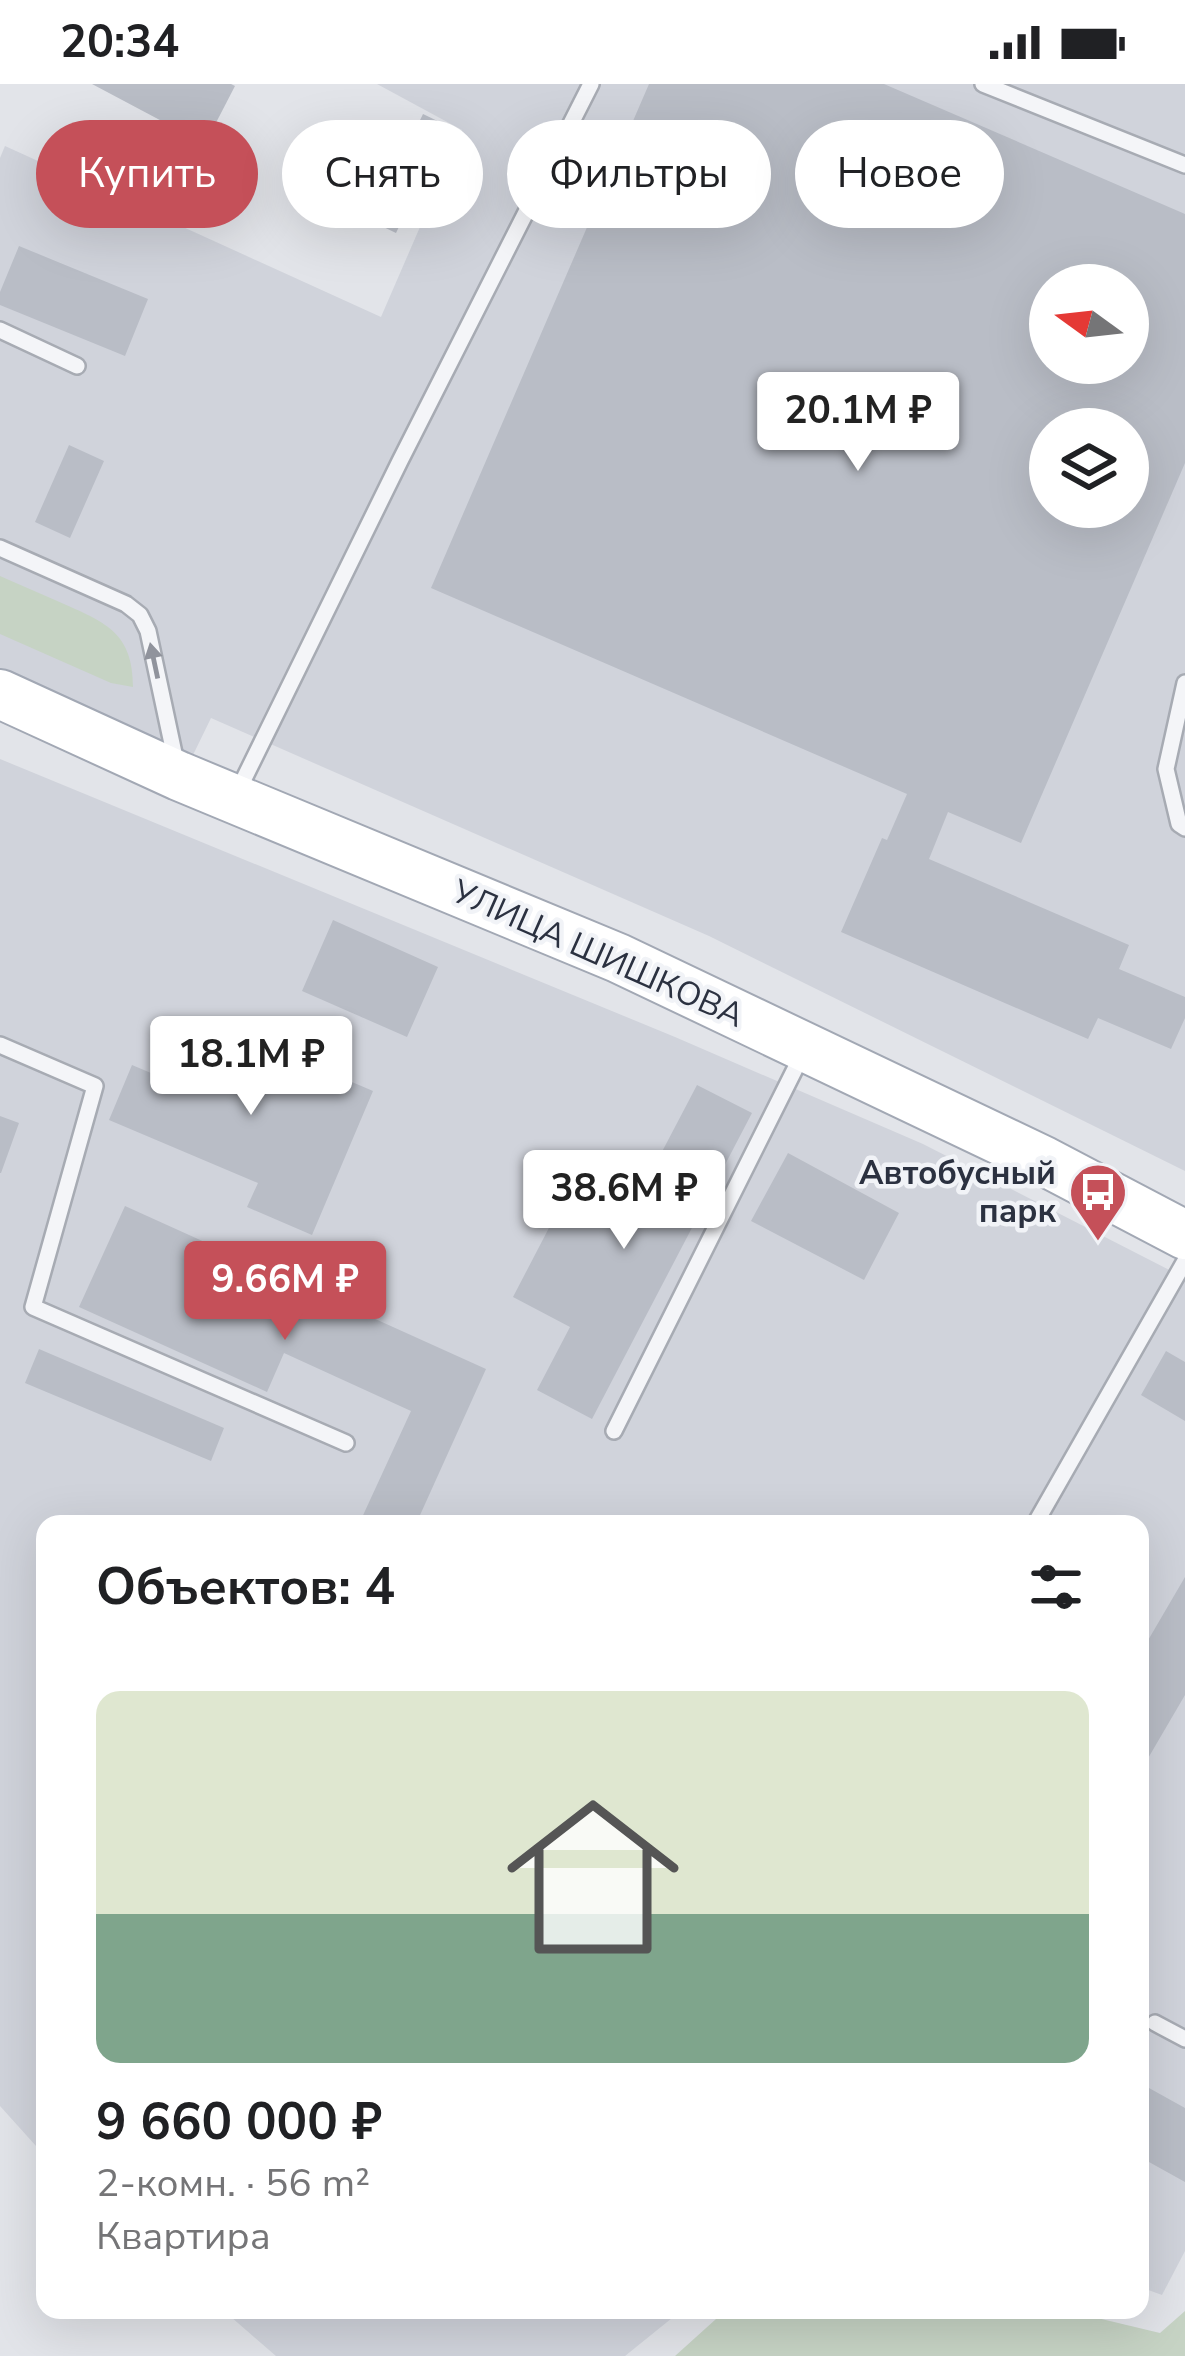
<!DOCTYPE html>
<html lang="ru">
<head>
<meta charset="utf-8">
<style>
	body { margin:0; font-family:"Nunito Sans",sans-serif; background:#f2f2f2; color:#202124; height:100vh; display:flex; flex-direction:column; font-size:45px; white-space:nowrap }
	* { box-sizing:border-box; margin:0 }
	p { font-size:39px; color:#757577 }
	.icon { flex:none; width:66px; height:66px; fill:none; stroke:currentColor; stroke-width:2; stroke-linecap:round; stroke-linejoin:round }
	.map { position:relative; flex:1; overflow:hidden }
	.details { position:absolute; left:36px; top:1431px; width:1113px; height:804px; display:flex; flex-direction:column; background:#fff; border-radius:24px; box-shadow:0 12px 48px #0002 }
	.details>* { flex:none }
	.guide { position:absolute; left:36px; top:36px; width:1113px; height:108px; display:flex; gap:24px }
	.needle { width:78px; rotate:285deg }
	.fabs { position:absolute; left:1029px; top:180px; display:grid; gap:24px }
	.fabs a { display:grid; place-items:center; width:120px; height:120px; border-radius:50%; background:#fff; box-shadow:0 12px 48px #0002; font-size:60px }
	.price { position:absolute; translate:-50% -102px; padding:0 27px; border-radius:12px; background:#fff; color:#222; font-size:39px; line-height:78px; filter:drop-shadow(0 3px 6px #0008) }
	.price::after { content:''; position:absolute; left:50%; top:72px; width:36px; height:27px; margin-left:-18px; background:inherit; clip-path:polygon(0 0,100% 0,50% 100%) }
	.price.current { background:#c55059; color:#fff }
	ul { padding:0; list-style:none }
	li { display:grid; align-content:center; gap:24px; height:636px; padding:0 60px }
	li+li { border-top:3px solid #e0e0e0 }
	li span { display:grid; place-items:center; height:372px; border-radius:24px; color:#555 }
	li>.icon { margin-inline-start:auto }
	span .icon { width:216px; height:216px; fill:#fffc; stroke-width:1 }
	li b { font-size:51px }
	h2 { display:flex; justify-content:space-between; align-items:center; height:144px; padding:0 60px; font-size:51px }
	.tag { padding:0 42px; border-radius:54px; background:#fff; box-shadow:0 12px 48px #0002; font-size:42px; line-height:108px }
	.tag.current { background:#c55059; color:#fff }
	.status { display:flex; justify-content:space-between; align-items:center; height:84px; padding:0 60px; background:#fff; direction:ltr }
	.status svg { height:33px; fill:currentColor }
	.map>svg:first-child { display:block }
	.built { fill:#d0d3db; fill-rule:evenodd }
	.green { fill:#c6d3c4 }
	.building { fill:#b9bdc6; fill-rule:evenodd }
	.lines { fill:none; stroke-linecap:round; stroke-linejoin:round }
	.service-casing { stroke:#a7abb3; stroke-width:20 }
	.primary-casing { stroke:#a2a8b4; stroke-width:52 }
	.service { stroke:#f4f5f8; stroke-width:15 }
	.primary { stroke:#fff; stroke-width:48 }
	.oneway { fill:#90939c }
	.labels { text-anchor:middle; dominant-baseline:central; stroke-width:9; stroke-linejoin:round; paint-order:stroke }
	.street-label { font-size:33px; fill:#2b3140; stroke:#f1f3f7 }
	.poi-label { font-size:33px; font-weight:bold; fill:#2b3140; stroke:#f1f3f7; text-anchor:end }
</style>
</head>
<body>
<div class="status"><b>20:34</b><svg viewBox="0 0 49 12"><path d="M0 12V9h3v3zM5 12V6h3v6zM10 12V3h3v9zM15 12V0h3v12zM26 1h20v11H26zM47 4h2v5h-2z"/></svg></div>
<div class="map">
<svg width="1185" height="2272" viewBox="0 0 1185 2272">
	<rect width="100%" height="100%" fill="#e2e4e9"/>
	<!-- built -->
	<path class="built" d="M377,0h808v1087l-476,-235 -498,-218 -18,37 -193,-84v-513l5,-12 376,171 81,-187zM1050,201h78v78h-78zM1050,345h78v78h-78z
		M0,675l675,278 248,107 262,134v973l-23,44 -22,-8v-763h-1095v632l-45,-50z
		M223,2226h459l-57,46h-349z"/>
	<!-- green -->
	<path class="green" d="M0,492c21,9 43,19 64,28 43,19 69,30 69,83l-22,-4 -111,-49z
		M726,2226h338l96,23 25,-22v45h-510z"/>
	<!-- building -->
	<path class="building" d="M92,0h139l4,2 -30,58z
		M649,0h235l301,130v249l-164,380 -73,-31 -19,47 200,86 -10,24 66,28v21l-14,31 -73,-31 -10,21 -247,-107 41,-94 5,2 20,-46 -476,-206zM1050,201h78v78h-78zM1050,345h78v78h-78z
		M423,30l25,12 -52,107 -25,-12z
		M19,162l129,53 -23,57 -125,-51v-13z
		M69,361l35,16 -34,77 -35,-16z
		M333,836l105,47 -31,70 -105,-46z
		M197,932l176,75 -61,144 -65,-28 11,-24 -149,-63 23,-55 38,16z
		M697,1001l55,28 -160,306 -55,-29 33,-63 -57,-30 63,-121 57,31z
		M0,1032l19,7 -18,50h-1z
		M788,1069l111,60 -35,67 -113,-59z
		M125,1122l361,163 -70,155h-57l52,-113 -127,-58 -17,39 -188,-85z
		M39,1265l185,79 -13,33 -186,-78z
		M1166,1267l19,11v59l-44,-26z
		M1185,1493v118l-45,77v-118z
		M1140,1999l45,25v74l-45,-25z"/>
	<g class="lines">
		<!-- service casing -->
		<g class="service-casing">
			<path id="service" d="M983,0l202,81
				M0,246l77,36
				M0,464l126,56 14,11 8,16 29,136
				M1185,599l-19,86 13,55 6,4
				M236,711l164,-334 191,-377
				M0,961l95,41 -62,221 313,136
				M614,1347l188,-376
				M1035,1440l150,-263
				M1155,1939l30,16"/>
		</g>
		<!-- primary casing -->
		<g class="primary-casing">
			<path id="primary" d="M0,610l179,82 439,182 426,203 141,74"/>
		</g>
		<!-- service -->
		<use href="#service" class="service"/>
		<!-- primary -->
		<use href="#primary" class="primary"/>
	</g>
	<!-- one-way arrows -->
	<defs><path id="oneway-solid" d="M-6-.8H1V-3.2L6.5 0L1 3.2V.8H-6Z" transform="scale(3)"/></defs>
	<use class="oneway" href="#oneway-solid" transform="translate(154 577) rotate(-102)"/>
	<!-- icons -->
	<defs>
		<g id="bus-pin" transform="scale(3)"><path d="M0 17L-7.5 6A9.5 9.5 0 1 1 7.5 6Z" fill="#c55059" stroke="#f1f3f7"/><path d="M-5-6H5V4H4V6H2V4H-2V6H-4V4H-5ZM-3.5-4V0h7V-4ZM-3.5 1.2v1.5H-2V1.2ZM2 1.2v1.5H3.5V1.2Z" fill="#fff"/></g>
	</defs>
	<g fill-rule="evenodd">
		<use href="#bus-pin" x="1098" y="1108"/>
	</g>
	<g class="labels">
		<!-- street labels -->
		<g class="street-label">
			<text transform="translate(598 870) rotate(24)">УЛИЦА ШИШКОВА</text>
		</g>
		<!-- poi labels -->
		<g class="poi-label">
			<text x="1056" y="1089">Автобусный<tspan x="1056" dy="38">парк</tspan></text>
		</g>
	</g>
</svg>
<div class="fabs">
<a><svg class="needle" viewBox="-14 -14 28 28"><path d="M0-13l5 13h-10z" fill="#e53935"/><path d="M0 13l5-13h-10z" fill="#757577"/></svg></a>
<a><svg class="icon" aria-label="layers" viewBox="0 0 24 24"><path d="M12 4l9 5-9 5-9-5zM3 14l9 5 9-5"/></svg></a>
</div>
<b class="price" style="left:858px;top:390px">20.1M ₽</b>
<b class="price" style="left:251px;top:1034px">18.1M ₽</b>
<b class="price" style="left:624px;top:1168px">38.6M ₽</b>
<b class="price current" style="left:285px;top:1259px">9.66M ₽</b>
<div class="guide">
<a class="tag current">Купить</a>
<a class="tag">Снять</a>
<a class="tag">Фильтры</a>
<a class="tag">Новое</a>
</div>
<section class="details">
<h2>Объектов: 4<svg class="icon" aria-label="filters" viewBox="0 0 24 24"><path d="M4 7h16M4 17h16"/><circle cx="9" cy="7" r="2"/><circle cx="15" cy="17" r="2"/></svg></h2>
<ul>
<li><span style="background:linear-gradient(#dfe7d0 60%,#7fa58c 0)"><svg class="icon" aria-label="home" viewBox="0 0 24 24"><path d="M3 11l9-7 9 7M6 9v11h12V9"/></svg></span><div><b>9 660 000 ₽</b><p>2-комн. · 56 m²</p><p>Квартира</p></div></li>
</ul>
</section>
</div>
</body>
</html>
